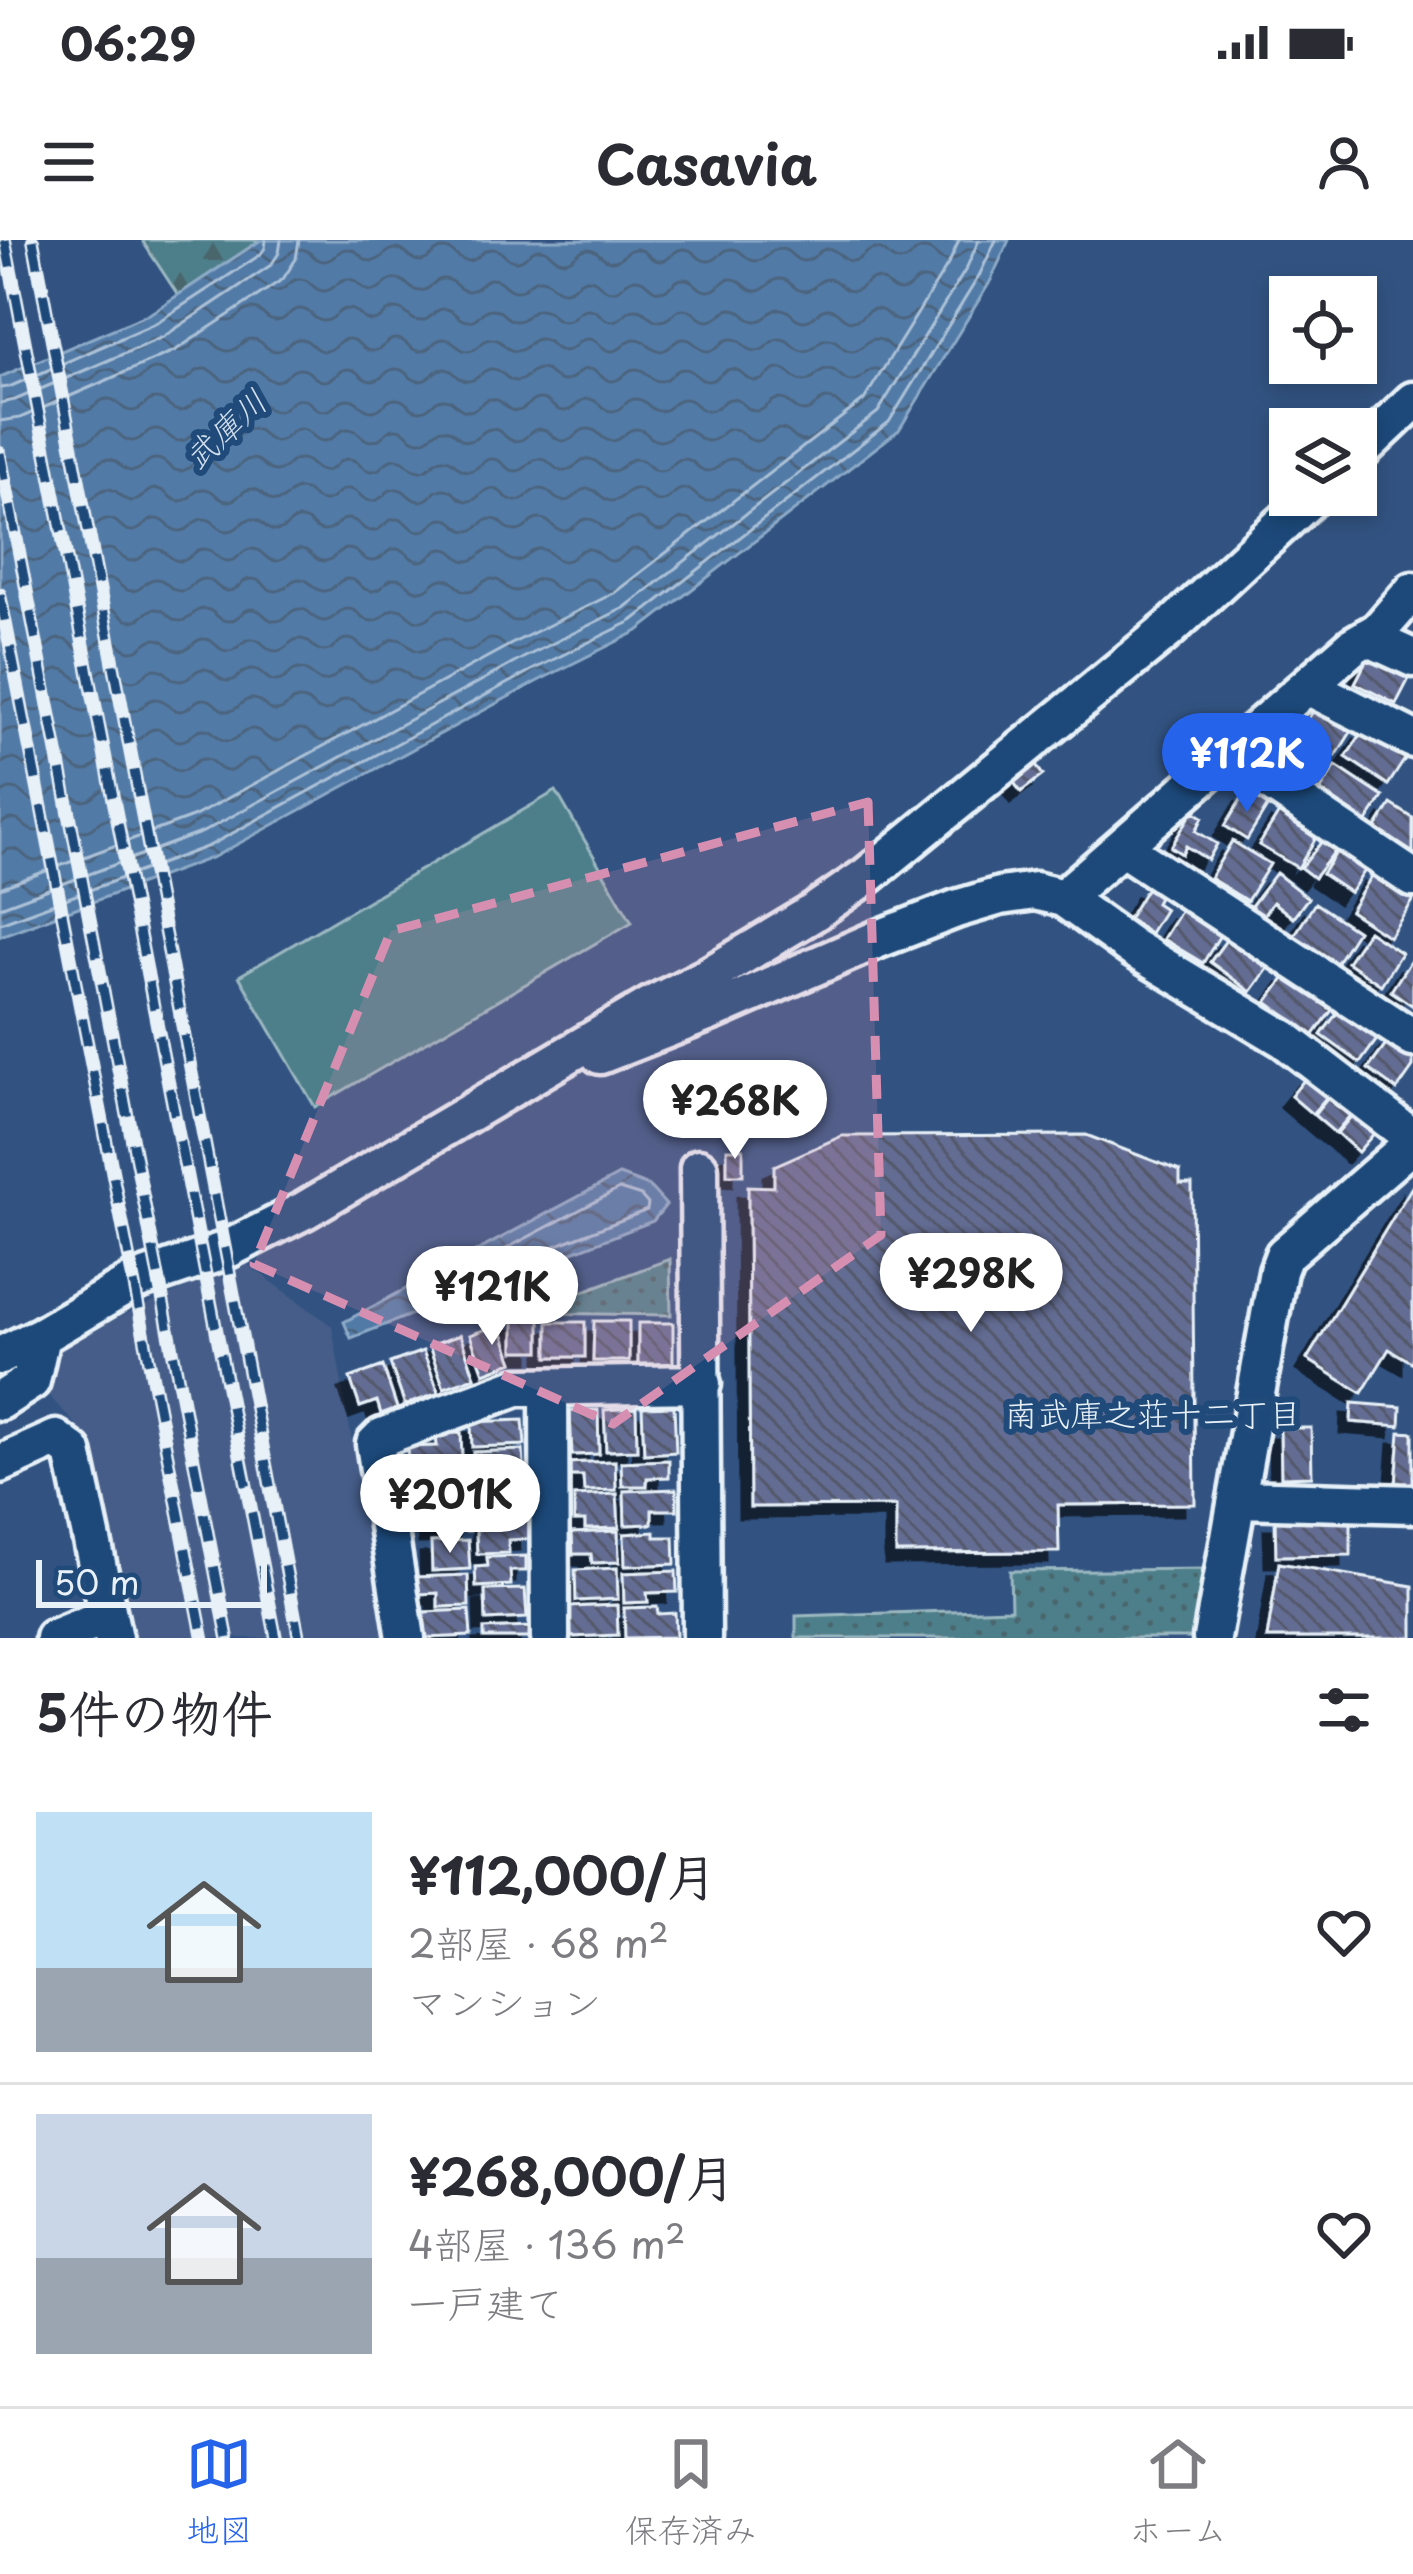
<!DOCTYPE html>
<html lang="ja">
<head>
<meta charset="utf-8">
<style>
	body { margin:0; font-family:"Playpen Sans","Klee One",sans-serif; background:#f7f7f7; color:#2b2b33; height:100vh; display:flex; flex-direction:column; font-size:45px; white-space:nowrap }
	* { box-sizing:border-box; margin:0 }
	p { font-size:39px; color:#7c7c81 }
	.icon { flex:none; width:66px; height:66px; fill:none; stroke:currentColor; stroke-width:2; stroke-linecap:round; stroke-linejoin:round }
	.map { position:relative; height:1398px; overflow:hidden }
	.details { display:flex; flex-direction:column; background:#fff; flex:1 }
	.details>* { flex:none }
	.buttons { position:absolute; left:1269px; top:36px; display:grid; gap:24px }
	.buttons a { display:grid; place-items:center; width:108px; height:108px; border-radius:0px; background:#fff; box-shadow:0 6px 18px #0003; font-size:60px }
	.scale { position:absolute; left:36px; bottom:30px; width:231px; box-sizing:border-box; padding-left:12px; border:6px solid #e8f1f8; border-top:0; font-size:33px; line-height:42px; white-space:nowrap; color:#e8f1f8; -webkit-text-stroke:9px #1f4a7a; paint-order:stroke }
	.price { position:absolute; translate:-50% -102px; padding:0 27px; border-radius:42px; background:#fff; color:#222; font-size:39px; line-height:78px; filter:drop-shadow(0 3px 6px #0008) }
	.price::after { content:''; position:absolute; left:50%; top:72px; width:36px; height:27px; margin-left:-18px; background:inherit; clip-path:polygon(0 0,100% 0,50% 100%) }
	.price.selected { background:#2563eb; color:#fff }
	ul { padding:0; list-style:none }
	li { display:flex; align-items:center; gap:36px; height:300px; padding:0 36px }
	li+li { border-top:3px solid #e1e1e2 }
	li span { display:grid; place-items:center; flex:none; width:336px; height:240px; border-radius:0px; color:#555 }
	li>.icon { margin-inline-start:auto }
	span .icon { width:144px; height:144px; fill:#fffc; stroke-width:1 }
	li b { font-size:51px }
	h2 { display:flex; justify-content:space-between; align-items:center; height:144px; padding:0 36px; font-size:51px }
	.status { display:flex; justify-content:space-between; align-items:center; height:84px; padding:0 60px; background:#fff; direction:ltr }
	.status svg { height:33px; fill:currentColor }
	header { display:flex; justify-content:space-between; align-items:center; height:156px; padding:0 36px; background:#fff; font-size:54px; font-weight:700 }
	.tab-bar { display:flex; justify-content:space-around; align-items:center; height:168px; border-top:3px solid #e1e1e2; background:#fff; font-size:33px; color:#7c7c81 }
	.tab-bar a { display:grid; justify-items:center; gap:6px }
	.tab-bar .selected { color:#2563eb }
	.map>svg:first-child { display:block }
	.built { fill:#445d88 }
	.green { fill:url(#green-dots); stroke:#9bb8c1; stroke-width:3 }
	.forest { fill:url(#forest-firs); stroke:#9bb8c1; stroke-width:3 }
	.pitch { fill:#4e7f8a; stroke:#9bb8c1; stroke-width:3 }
	.water { fill:url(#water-waves); stroke:#8daac7; stroke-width:3 }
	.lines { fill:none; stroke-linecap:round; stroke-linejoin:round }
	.shore { stroke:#acc1d7; stroke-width:3 }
	.building { fill:url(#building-back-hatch); stroke:#e8f1f8; stroke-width:3; filter:url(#shadow) }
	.minor-casing { stroke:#e8f1f8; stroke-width:45 }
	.minor { stroke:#1f4a7a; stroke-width:36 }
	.rail-casing { stroke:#e8f1f8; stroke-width:14 }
	.rail { stroke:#1f4a7a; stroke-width:9; stroke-dasharray:27; stroke-linecap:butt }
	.marked { fill:#d78fb1; fill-opacity:0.2; stroke:#d78fb1; stroke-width:9; stroke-dasharray:24 15; stroke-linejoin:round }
	.labels { text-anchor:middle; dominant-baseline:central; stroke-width:12; stroke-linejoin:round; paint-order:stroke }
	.water-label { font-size:33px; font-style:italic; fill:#d1dfec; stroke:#1f4a7a }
	.neighbourhood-label { font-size:33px; fill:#e8f1f8; stroke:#1f4a7a }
</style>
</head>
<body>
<div class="status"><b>06:29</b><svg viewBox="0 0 49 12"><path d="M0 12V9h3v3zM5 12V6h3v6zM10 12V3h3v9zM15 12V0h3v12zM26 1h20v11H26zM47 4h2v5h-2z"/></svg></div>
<header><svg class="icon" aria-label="menu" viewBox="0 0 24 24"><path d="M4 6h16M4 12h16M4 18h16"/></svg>Casavia<svg class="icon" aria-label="person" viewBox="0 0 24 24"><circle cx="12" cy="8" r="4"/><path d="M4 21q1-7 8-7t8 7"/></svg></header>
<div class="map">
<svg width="1413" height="1398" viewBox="0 0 1413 1398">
	<defs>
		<pattern id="green-dots" width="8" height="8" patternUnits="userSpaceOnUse" patternTransform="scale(3)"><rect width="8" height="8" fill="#4e7f8a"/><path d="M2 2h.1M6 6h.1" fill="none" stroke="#4a666d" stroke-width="1.8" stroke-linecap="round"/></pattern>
		<pattern id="forest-firs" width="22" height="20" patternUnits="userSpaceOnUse" patternTransform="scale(3)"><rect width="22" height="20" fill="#4e7f8a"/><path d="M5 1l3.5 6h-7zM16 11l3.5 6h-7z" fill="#4a666d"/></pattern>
		<pattern id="water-waves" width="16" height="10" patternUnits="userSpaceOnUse" patternTransform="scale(3)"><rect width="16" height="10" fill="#517aa6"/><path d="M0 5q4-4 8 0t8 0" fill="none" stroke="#4c647d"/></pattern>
		<pattern id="building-back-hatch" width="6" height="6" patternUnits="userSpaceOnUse" patternTransform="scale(3)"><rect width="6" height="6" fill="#636c92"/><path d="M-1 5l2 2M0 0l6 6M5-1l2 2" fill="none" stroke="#53586a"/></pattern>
		<filter id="shadow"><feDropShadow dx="-11" dy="11" stdDeviation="0" flood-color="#0009"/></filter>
	</defs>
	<rect width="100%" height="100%" fill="#325381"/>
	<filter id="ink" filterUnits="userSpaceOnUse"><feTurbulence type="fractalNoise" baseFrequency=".00833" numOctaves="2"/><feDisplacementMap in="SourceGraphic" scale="24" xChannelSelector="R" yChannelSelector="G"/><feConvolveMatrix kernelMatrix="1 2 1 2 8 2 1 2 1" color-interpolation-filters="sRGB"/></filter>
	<g filter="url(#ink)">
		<!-- built -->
		<path class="built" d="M245,1022l87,64 54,312h-265l-44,-212 -38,-41 26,-44z"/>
		<!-- green -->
		<path class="green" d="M670,1019l1,56 -147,-2z
			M1207,1329l-8,69h-403v-22l215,-7 -1,-38z"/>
		<!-- forest -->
		<path class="forest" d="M145,0h116l-83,55 -35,-53z"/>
		<!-- pitch -->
		<path class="pitch" d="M556,551l76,131 -317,185 -76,-131z"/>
		<!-- water -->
		<path class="water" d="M261,0h748l-19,42 -91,148 -261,201 -100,50 -324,176 -214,79v-559l151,-64z
			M619,935l30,11 17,19 -13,16 -302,117 -7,-16z"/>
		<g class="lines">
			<!-- shore -->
			<path class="shore" d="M0,148l9,-1 147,-64 104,-68 5,-7 1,-8
				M0,163l15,-3 148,-63 108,-72 8,-12 2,-13
				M0,181l20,-3 156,-68 107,-71 13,-20 3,-19
				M0,648l195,-72 322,-175 97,-48 250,-193 86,-139 9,-21
				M0,667l203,-75 322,-175 99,-49 254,-196 88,-143 13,-29
				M0,683l209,-77 323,-176 100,-49 257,-199 90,-146 17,-36
				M619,949l22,7 7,8 -1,6 -159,62 -7,-2 2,-9z"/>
		</g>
		<!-- building -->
		<path class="building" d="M1370,414l41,21 -15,29 -41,-21z
			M1320,460l36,24 -20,32 -36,-24z
			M1365,488l42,28 -19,29 -42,-28z
			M1281,494l19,12 -17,26 -18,-12z
			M1306,508l24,16 -18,27 -24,-16z
			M1035,524l8,11 -22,17 -9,-12z
			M1336,526l47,31 -17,26 -47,-30z
			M1246,551l23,13 -22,36 -22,-14z
			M1391,564l22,14v41l-40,-26z
			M1282,568l38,23 -22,37 -39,-23z
			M1193,571l10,6 -7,14 21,13 -9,16 -22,-14 -4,8 -11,-7z
			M1326,596l13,10 -25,32 -13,-10z
			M1232,601l38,23 -23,37 -37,-23z
			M1340,607l28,19 -18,27 -28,-19z
			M1375,631l38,24v6l-24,36 -39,-26z
			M1276,633l32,25 -15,20 -20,-16 -15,21 -13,-9z
			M1148,646l13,8 -5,9 9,6 -15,24 -22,-14z
			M1315,663l42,28 -21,33 -42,-28z
			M1182,668l40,24 -19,31 -40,-24z
			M1368,691l33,22 -20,32 -34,-23z
			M1229,696l41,30 -19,26 -41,-30z
			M1411,720l2,2v44l-22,-15z
			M1289,732l46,34 -22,30 -46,-34z
			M1339,770l39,28 -18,25 -39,-28z
			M1391,798l22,16v13l-16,23 -29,-21z
			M1309,834l22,18 -19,22 -21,-18z
			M1332,853l22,18 -19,22 -21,-18z
			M1355,872l22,18 -19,22 -21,-19z
			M1086,895l94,36v13h12l3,320 -137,1 1,47 -163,1v-47l-146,1 -2,-321 26,1v-21l68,-30z
			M727,909h16v26h-16z
			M1413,945v178l-24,-14 -27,44 -55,-34z
			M514,1079h26v32h-26z
			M594,1081h35v40h-36z
			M548,1082h37v35h-37z
			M638,1083h35v43h-35z
			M500,1084l13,38 -29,11 -14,-38z
			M460,1095l15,42 -31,11 -15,-42z
			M423,1111l16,42 -34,12 -15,-42z
			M383,1126l14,42 -16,6 -4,-13 -17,6 -10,-29z
			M1352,1163l49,4 -1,19 -49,-4z
			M674,1166l2,46 -32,2 -2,-47z
			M636,1168l1,42 -31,1 -2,-41z
			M598,1170l1,44 -27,1 -2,-44z
			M523,1180l2,25 -53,2 -1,-25z
			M1280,1188h31l1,48 -31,1z
			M1400,1192l13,1v54l-17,-2z
			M461,1193l1,26 -54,2 -1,-14 30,-1 -1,-12z
			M523,1210l1,15h-14l1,12 -37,2 -1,-27z
			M669,1220v17l-22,1v8h-25l-1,-24z
			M615,1221l1,29 -32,1 -1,-15h-16l-1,-13z
			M467,1227l1,27 -43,1 -2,-27z
			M524,1245l1,19h-22v12l-27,1 -1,-30z
			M676,1249l1,21h-25v14l-27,1 -1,-34z
			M617,1254l2,34 -34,1v-8h-11v-25z
			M469,1262l1,29 -40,1 -1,-28z
			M529,1278l1,21 -22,1 1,13 -32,1 -1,-24 8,-1v-8z
			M1351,1278v37l-75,1 -1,-37z
			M618,1291l1,31 -27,1 -1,-9h-18l-1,-21z
			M655,1292v5h19l1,27 -50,2 -1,-32z
			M468,1300l2,29 -38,2 -1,-29z
			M526,1316v15h-16l1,14 -35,2 -1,-20 13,-1 -1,-9z
			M1279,1323l134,23v52h-146z
			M617,1328l1,31 -42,2 -1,-31z
			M676,1331l1,21 -30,1 1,9 -24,1 -1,-30z
			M468,1335l1,31 -31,1v-14l-21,1 -1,-17z
			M525,1349l2,29 -41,2 -1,-30z
			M617,1365l1,30 -47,2 -1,-30z
			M657,1367l1,7 17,-1 1,24 -51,1 -1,-30z
			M469,1370l2,26 -45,2 -2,-26z
			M530,1387l1,11h-47v-9z"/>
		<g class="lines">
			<!-- minor casing -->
			<g class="minor-casing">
				<path id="minor" d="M1356,215l57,-54
					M1367,397l46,21
					M1307,446l106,53
					M1229,515l184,123
					M1123,608l290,190
					M1063,658l291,-253 24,-14 35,-40
					M600,815l115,-45 161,-70 80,-31 44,-13 35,-5 28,7 71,51 150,90 129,99
					M699,928l3,470
					M0,1116l41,-20 92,-54 93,-32 79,-40 345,-204 55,-28 108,-65 55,-38 300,-245 146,-135
					M549,1147l1,251
					M0,1161l31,-20 10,-45
					M0,1224l56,-25 17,13 40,186
					M1239,1259l174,5
					M54,1398l54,-22
					M406,1398l-31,-194 7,-7 135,-50 185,-3
					M1212,1398l66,-367 6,-16 129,-112"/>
			</g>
			<!-- minor -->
			<use href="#minor" class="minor"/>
			<!-- rail casing -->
			<g class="rail-casing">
				<path id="rail" d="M5,0l271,1398
					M33,0l266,1398
					M0,213l228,1185
					M0,354l203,1044"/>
			</g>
			<!-- rail -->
			<use href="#rail" class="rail"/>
		</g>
	</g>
	<!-- marked area -->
	<path class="marked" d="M868,562l13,433 -268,189 -359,-160 137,-333z"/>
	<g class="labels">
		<!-- water labels -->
		<g class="water-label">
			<text transform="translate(224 188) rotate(-43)">武庫川</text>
		</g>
		<!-- neighbourhood labels -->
		<g class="neighbourhood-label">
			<text x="1153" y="1172">南武庫之荘十二丁目</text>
		</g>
	</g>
</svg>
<div class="buttons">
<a><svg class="icon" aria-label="locate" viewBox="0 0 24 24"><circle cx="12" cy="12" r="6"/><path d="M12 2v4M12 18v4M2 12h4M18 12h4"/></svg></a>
<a><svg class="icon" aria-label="layers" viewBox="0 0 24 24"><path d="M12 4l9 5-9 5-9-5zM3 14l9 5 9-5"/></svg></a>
</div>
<div class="scale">50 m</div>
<b class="price selected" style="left:1247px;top:575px">¥112K</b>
<b class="price" style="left:735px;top:922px">¥268K</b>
<b class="price" style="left:971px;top:1095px">¥298K</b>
<b class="price" style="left:492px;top:1108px">¥121K</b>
<b class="price" style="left:450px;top:1316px">¥201K</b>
</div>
<section class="details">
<h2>5件の物件<svg class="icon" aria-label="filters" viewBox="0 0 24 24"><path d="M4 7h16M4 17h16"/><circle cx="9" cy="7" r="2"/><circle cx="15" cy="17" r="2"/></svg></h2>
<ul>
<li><span style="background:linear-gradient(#bfe0f5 65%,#9aa5b1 0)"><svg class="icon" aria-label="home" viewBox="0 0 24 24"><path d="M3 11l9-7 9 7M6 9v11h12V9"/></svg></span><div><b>¥112,000/月</b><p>2部屋 · 68 m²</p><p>マンション</p></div><svg class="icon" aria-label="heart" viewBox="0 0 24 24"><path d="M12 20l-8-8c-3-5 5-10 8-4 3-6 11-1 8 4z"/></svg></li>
<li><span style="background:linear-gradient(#c9d6e8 60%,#9aa5b1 0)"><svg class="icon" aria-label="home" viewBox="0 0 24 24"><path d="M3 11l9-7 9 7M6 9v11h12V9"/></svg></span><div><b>¥268,000/月</b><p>4部屋 · 136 m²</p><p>一戸建て</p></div><svg class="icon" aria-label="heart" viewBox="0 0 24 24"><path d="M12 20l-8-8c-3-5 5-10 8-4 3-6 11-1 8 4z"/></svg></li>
</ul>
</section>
<nav class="tab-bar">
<a class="selected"><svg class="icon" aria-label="map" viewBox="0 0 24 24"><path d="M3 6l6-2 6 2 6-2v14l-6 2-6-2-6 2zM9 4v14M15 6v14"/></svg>地図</a>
<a><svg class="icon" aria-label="saved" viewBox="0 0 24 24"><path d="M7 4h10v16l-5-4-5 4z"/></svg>保存済み</a>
<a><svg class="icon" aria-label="home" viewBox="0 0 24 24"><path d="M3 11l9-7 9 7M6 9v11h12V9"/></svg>ホーム</a>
</nav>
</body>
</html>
